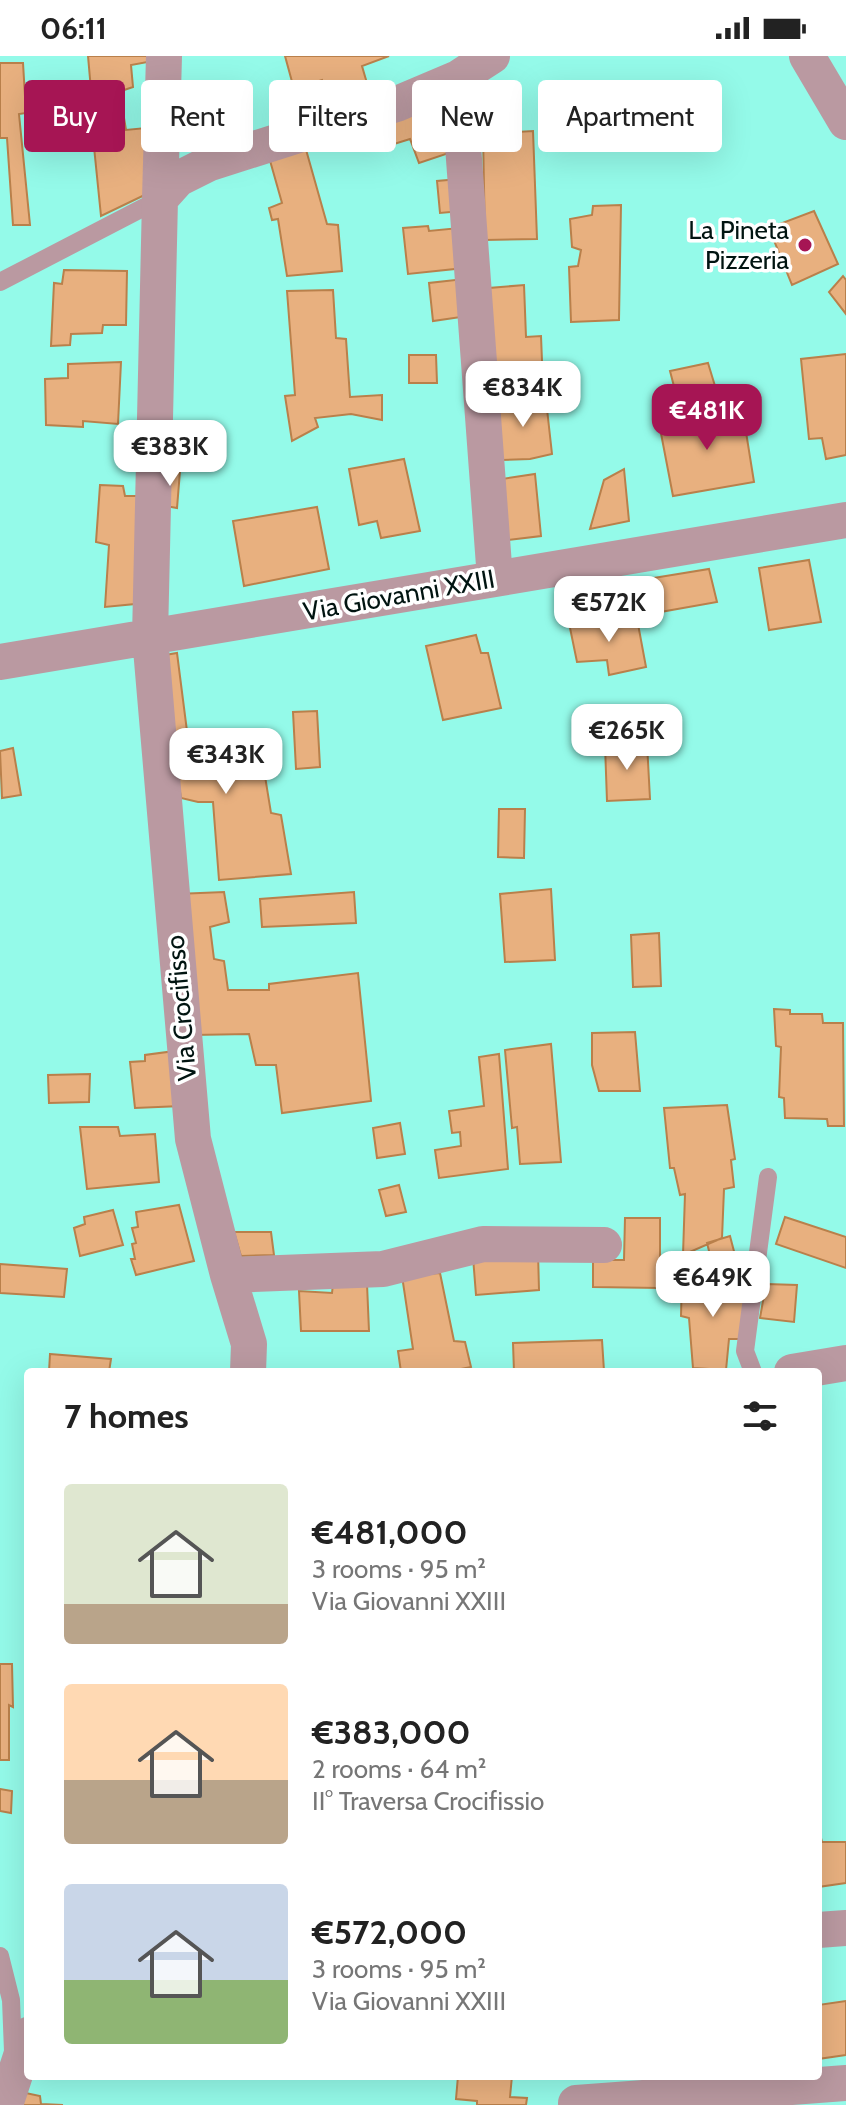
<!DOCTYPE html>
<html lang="en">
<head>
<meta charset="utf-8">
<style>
	body { margin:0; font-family:Cabin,sans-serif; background:#f6f6f6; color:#222; height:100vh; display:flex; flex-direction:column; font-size:30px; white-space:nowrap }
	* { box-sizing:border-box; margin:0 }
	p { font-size:26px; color:#767676 }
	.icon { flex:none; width:44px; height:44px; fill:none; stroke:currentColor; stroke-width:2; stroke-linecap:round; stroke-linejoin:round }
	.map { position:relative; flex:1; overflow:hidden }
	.panel { position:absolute; left:24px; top:1312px; width:798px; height:712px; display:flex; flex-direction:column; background:#fff; border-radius:8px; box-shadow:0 8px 32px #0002 }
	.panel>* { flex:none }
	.top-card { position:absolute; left:24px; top:24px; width:798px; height:72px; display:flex; gap:16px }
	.price { position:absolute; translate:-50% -68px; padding:0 18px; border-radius:16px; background:#fff; color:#222; font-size:26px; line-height:52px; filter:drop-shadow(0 2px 4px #0008) }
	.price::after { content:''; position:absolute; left:50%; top:48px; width:24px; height:18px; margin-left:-12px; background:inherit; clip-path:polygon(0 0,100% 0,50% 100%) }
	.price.current { background:#a61554; color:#fff }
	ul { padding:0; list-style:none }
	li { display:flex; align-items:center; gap:24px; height:200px; padding:0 40px }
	li span { display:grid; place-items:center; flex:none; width:224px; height:160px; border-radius:8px; color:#555 }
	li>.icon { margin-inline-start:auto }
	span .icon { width:96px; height:96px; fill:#fffc; stroke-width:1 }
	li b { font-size:34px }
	h2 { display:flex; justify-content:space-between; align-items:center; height:96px; padding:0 40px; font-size:34px }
	.chip { padding:0 28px; border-radius:8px; background:#fff; box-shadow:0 8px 32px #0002; font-size:28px; line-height:72px }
	.chip.current { background:#a61554; color:#fff }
	.status { display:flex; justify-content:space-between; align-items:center; height:56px; padding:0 40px; background:#fff; direction:ltr }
	.status svg { height:22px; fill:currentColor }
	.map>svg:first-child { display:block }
	.building { fill:#e8b07f; stroke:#b9804b; stroke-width:2 }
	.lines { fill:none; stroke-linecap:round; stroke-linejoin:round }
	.lane { stroke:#ba99a1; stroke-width:18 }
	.street { stroke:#ba99a1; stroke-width:36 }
	.poi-dot { fill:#a61554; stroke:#fff; stroke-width:3 }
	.labels { text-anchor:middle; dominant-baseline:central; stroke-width:7; stroke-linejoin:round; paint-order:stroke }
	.poi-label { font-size:26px; fill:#011411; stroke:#fff; text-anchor:end }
	.street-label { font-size:26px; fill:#011411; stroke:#fff }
</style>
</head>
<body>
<div class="status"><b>06:11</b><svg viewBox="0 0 49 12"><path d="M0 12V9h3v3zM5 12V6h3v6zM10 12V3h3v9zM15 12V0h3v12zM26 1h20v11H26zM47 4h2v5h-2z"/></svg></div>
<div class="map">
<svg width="846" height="2049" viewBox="0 0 846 2049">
	<rect width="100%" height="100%" fill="#94fae9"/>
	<!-- building -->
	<path class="building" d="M88,0h64l1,5 -22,4 2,22 -41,14z
		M285,0h104l-27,10 9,31 -41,14 -8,-31 -28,9z
		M0,7h23l3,50 -7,1 11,111h-17l-6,-87h-7z
		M439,42l19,52 -39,13 -9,-24 -32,10 -9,-28z
		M123,56l3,18 30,-3 -1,63 -54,26 -10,-99z
		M533,75l4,108 -52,1 -2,-106z
		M303,83l24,85 11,1 4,46 -55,5 -9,-57 -6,1 -3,-12 13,-5 -15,-53z
		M459,123l2,32 -21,2 -3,-32z
		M621,149l-2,115 -48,2 -2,-55 9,-1 3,-16 -9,-3 -2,-28 22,-4 1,-9z
		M814,155l24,53 -46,21 -23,-57z
		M428,170l1,5 30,-3 5,40 -56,6 -5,-46z
		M64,214l63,1 -1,54h-23l-1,8 -31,1 -1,11 -19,1 3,-63 8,1z
		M843,220l3,4v34l-17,-22z
		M464,223l4,37 -35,5 -4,-38z
		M524,229l2,52 15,-1 2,50 -49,3 -5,-101z
		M333,234l3,48 10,1 4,58 32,-2v25l-31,-6 -36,4 3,9 -26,14 -7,-45 10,-1 -8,-104z
		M846,298v101l-20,4 -4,-21 -13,1 -8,-80z
		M409,299h27l1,28h-28z
		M121,306l-3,62 -35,-3v6l-37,-2 -1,-46 23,-1v-14z
		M708,307l7,23 -39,8 -6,-23z
		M546,344l6,54 -22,5 -29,1 -6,-59z
		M742,351l12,75 -81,14 -14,-73z
		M404,403l16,72 -39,7 -4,-17 -18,4 -10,-56z
		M624,413l5,52 -39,8 14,-49z
		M162,414l18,1 -3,37 -17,-3z
		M535,418l6,62 -33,4 -6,-61z
		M100,429l23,1 2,10h18l-8,108 -30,3 4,-62 -13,-3z
		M317,451l12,62 -85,17 -11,-65z
		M809,504l12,62 -52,8 -10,-62z
		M709,513l8,33 -68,12 -8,-34z
		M616,561l3,7h19l8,43 -37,8 -2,-15 -30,2 -8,-39z
		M476,579l5,18h7l13,55 -58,12 -17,-74z
		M177,597l11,86h15l5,24 55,1 8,49 10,2 10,59 -72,6 -6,-78h-15l-17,-4 -22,-142z
		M317,655l3,56 -24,2 -3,-57z
		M647,687l3,56 -43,2 -2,-56z
		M13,692l8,47 -19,3 -2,-47z
		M499,753h26l-1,49 -26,-1z
		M551,833l4,71 -50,2 -5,-68z
		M224,836l5,30 -19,5 4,32 10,2 4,29h41v-6l89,-11 13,128 -89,12 -6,-48h-20l-7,-31 -56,1 -16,-141z
		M354,836l2,31 -94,4 -2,-28z
		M659,877l2,53 -28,1 -2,-52z
		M774,953l16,1v4h32l1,9h20l1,103h-16l-1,-7 -42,-1 -1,-20 -5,-1 2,-50 -5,-1z
		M635,976l5,59h-41l-7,-26v-32z
		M551,988l10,118 -41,2 -3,-37 -5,1 -7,-78z
		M175,995l6,55 -46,2 -5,-46 15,-1v-6z
		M499,998l9,115 -69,9 -4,-28 26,-4 -1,-14 -8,1 -3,-22 35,-5 -5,-49z
		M90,1018l-1,28 -40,1 -1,-28z
		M727,1049l8,54 -4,1 3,27 -10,2 -2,49 -39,17 2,-61 -5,1 -6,-27h-4l-6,-60z
		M400,1067l5,31 -28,4 -4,-30z
		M80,1071h38l2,9 35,-2 4,48 -72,7z
		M399,1129l7,27 -20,4 -7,-26z
		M179,1149l15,56 -58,14 -5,-16h4l-3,-15 4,-1 -4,-15 6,-1 -2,-15z
		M113,1154l10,35 -43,11 -6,-28 11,-4 -1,-7z
		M785,1161l61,20v31l-70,-24z
		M625,1162h35v70l-67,-1v-27h31z
		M234,1176h37l3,23 -33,1z
		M730,1180l6,23 -24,4 -5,-20z
		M538,1195l1,39 -63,5 -3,-38z
		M0,1208l67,5 -3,28 -64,-4z
		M440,1217l14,68 11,1 6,25 -25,5h-45l-3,-21 15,-2 -11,-73z
		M698,1219l2,6 47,1 -5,57h-13l-3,31 -33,-2 -4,-50 -8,-2 1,-39z
		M333,1228h34l2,47h-68l-2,-40 33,2z
		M766,1228l31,1 -3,37 -34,-4z
		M602,1284l2,31 -90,1 -1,-29z
		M50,1298l61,5 -2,13h4h-64z
		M0,1608h12l1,43 -4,-2v55h-9z
		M0,1733l12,2 -1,22 -11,-2z
		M818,1782h3l1,4h24v41l-28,4z
		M846,1945v54l-28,4v-54z
		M458,2020h54l-2,21 17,1 -1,7h-49v-4l-21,-2z
		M21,2036l19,4 1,8 22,1h-45z"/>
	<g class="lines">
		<!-- lane -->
		<path class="lane" d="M0,226l160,-83
			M753,1316l-8,-21 23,-174
			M0,1900l11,44 2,51"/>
		<!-- street -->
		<path class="street" d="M807,0l39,66
			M458,22l37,501
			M160,143l4,-143
			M0,606l846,-142
			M228,1219l155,-6 100,-25 121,1
			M248,1316l1,-28 -21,-69 -35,-136 -43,-502 10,-438 18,-20 32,-16 189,-60 59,-25 34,-22
			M792,1316l54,-9
			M818,1874l28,-2
			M576,2047l270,-20
			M5,2049l23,-70"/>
	</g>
	<!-- markers -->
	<circle class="poi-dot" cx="805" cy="189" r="8"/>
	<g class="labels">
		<!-- poi labels -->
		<g class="poi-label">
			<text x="789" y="174">La Pineta<tspan x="789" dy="30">Pizzeria</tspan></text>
		</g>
		<!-- street labels -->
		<g class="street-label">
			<text transform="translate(399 539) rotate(-10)">Via Giovanni XXIII</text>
			<text transform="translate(181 952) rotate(-95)">Via Crocifisso</text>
		</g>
	</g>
</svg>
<b class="price" style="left:523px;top:373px">€834K</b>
<b class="price current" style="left:707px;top:396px">€481K</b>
<b class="price" style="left:170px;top:432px">€383K</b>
<b class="price" style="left:609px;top:588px">€572K</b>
<b class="price" style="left:627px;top:716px">€265K</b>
<b class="price" style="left:226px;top:740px">€343K</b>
<b class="price" style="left:713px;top:1263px">€649K</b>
<div class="top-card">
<a class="chip current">Buy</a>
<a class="chip">Rent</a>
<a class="chip">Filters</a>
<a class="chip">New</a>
<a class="chip">Apartment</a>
</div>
<section class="panel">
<h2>7 homes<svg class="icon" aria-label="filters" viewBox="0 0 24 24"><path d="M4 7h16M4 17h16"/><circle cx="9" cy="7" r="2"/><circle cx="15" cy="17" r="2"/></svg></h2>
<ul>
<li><span style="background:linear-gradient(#dfe7d0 75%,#b9a48a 0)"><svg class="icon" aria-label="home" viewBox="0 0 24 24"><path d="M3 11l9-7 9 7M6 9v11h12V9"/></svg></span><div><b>€481,000</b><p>3 rooms · 95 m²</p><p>Via Giovanni XXIII</p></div></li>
<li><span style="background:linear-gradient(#ffd9b3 60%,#b9a48a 0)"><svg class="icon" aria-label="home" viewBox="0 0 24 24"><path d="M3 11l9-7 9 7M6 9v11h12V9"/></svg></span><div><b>€383,000</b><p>2 rooms · 64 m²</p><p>II° Traversa Crocifissio</p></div></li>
<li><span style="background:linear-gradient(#c9d6e8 60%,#8fb573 0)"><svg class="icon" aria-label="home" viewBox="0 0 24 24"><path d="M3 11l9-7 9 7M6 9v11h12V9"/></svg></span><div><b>€572,000</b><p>3 rooms · 95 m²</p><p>Via Giovanni XXIII</p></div></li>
</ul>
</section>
</div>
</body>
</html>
